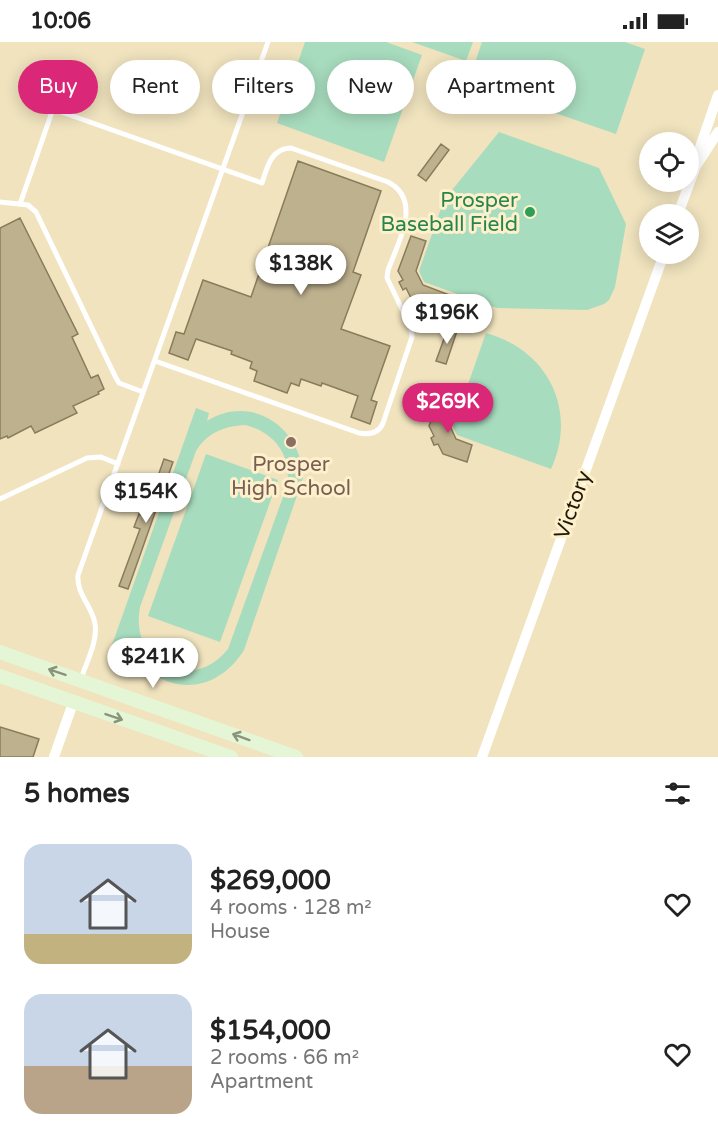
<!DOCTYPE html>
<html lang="en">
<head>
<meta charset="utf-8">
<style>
	body { margin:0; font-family:"Varela Round",sans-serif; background:#f2f2f2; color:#222; height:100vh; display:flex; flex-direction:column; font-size:22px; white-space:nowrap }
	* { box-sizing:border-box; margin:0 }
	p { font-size:20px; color:#767676 }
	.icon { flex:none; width:33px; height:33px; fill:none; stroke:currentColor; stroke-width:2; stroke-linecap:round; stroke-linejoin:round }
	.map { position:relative; height:715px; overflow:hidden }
	.details { display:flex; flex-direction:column; background:#fff; flex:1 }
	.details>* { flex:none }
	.hud { position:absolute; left:18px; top:18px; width:682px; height:54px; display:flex; gap:12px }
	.fabs { position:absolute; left:639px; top:90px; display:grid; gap:12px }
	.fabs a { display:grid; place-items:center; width:60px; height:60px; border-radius:50%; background:#fff; box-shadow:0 3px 15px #0003; font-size:30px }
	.price { position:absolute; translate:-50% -51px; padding:0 14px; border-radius:21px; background:#fff; color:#222; font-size:20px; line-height:39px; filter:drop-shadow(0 2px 3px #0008) }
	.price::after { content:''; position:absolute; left:50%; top:36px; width:18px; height:14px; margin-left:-9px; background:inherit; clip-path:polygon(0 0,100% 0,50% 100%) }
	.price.on { background:#db2777; color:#fff }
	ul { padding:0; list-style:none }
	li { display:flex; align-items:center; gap:18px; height:150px; padding:0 24px }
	li span { display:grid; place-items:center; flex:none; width:168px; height:120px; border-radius:18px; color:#555 }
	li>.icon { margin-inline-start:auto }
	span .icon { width:72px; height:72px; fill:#fffc; stroke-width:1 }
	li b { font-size:26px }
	h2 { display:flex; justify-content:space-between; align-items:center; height:72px; padding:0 24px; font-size:26px }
	.tag { padding:0 21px; border-radius:27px; background:#fff; box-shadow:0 3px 15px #0003; font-size:21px; line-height:54px }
	.tag.on { background:#db2777; color:#fff }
	.status { display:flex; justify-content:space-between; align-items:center; height:42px; padding:0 30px; background:#fff; direction:ltr }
	.status svg { height:16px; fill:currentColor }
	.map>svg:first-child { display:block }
	.green { fill:#a8dcbe; fill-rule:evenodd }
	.building { fill:#beb18e; stroke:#897c5b; stroke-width:1.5 }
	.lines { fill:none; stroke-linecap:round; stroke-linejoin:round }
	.lane { stroke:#fff; stroke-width:5 }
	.street { stroke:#fff; stroke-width:10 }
	.secondary { stroke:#e5f6d6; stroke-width:14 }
	.oneway { stroke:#8b937b }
	.leisure-dot { fill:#2e9e5b; stroke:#fef0cb; stroke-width:2 }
	.education-dot { fill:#8d6e63; stroke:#fef0cb; stroke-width:2 }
	.labels { text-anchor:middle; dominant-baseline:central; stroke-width:6; stroke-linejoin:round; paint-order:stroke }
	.leisure-label { font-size:21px; fill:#27864d; stroke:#fef0cb; text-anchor:end }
	.education-label { font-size:21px; fill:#785e54; stroke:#fef0cb }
	.street-label { font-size:21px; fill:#1e190b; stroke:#fef0cb }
</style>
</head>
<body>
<div class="status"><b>10:06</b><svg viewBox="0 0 49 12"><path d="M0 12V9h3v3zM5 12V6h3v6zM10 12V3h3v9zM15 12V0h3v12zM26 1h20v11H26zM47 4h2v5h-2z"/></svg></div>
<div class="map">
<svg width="718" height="715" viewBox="0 0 718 715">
	<rect width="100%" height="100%" fill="#f0e3be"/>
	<!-- green -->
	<path class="green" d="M305,0h81l36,13 -38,107 -107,-39z
		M412,0h61l-7,19z
		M482,0h143l20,7 -29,85 -148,-51z
		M499,90l100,36 27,56 -11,63 -6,13 -5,4 -17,6 -90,-2 -73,-26 -5,-11 25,-71z
		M486,291c62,17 92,77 65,136l-94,-34 -4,-8z
		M196,366l13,5 -2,8c45,-28 95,7 96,57l-59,172c-31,50 -90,45 -116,-6l-3,7 -13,-6zM245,383c29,7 47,30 42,61l-59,163c-37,46 -99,14 -88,-42l56,-156c11,-18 28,-25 49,-26z
		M206,412l72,26 -58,162 -72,-26z"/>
	<!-- building -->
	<path class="building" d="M441,102l8,6 -23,31 -8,-6z
		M298,119l83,30 -28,81 8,3 -20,54 49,17 -19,54 6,2 -7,22 -19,-7 7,-21 -36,-13 -1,3 -20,-7 -2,7 -8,-3 -4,10 -33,-12 3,-10 -7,-3 2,-6 -21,-8 1,-3 -36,-12 -8,21 -19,-7 7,-21 8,2 19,-54 48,17z
		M20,176l58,116 -6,3 19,41 7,-3 6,14 -6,3 1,2 -26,12 4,7 -42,20 -4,-7 -23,12 -1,-2 -7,3v-211z
		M411,194l15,5 -10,30 7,14 29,11 -5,15 -36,-13 -5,-10 -3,2 -4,-8 4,-2 -5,-9z
		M449,283l9,3 -12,36 -10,-3z
		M438,361l18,6 -6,17 6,13 16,6 -5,17 -24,-8 -5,-10 -4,1 -3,-7 3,-2 -5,-10z
		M164,417l9,3 -45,127 -9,-3 21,-57 -6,-2 5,-13 5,2z
		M0,685l39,12 -6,18h-33z"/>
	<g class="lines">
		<!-- lane -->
		<path class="lane" d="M0,160l28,3 8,7 80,166 3,5 24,9
			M20,162l33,-95 209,74c5,-15 9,-35 29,-35l97,34c35,18 10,61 0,88l-1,8 24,50 1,9 -29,86c-4,10 -13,12 -24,10l-204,-72
			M0,457l87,-41 14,-1 17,7
			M81,637c5,-16 17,-38 14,-55 -2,-17 -19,-30 -17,-49l190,-533"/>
		<!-- street -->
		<path class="street" d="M696,117l22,-64
			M678,172l18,-48 22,-34
			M54,715l19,-54
			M482,715l182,-503"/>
		<!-- secondary -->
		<path class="secondary" d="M0,610l296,105
			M0,634l231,81"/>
	</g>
	<!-- one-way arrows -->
	<defs><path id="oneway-shaft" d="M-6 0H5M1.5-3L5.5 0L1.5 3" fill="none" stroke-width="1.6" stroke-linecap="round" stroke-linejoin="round" transform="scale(1.5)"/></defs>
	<g class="oneway">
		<use href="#oneway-shaft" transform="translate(57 630) rotate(-161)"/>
		<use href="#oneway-shaft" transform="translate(114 675) rotate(19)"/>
		<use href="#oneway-shaft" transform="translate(241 695) rotate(-160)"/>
	</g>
	<!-- markers -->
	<circle class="leisure-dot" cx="530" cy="170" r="6"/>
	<circle class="education-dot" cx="291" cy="400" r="6"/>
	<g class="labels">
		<!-- leisure labels -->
		<g class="leisure-label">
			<text x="518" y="158">Prosper<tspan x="518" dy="24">Baseball Field</tspan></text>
		</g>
		<!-- education labels -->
		<g class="education-label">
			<text x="291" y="422">Prosper<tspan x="291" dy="24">High School</tspan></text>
		</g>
		<!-- street labels -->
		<g class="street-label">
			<text transform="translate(573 463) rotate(-70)">Victory</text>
		</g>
	</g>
</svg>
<div class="fabs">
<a><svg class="icon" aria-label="locate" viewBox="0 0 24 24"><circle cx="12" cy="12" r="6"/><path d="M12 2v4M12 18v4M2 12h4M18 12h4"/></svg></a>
<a><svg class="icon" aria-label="layers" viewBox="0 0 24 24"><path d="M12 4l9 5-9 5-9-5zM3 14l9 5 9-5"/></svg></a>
</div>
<b class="price" style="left:301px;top:254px">$138K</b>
<b class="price" style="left:447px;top:303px">$196K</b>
<b class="price on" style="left:448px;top:392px">$269K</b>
<b class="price" style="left:146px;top:482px">$154K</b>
<b class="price" style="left:153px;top:647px">$241K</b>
<div class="hud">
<a class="tag on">Buy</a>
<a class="tag">Rent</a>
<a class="tag">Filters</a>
<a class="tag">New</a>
<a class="tag">Apartment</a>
</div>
</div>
<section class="details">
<h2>5 homes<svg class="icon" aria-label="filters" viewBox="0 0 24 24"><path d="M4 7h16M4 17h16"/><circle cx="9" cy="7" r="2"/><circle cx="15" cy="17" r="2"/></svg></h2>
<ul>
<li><span style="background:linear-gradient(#c9d6e8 75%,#c2b280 0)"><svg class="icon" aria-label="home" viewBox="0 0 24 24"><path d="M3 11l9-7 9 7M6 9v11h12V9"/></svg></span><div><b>$269,000</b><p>4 rooms · 128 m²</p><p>House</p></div><svg class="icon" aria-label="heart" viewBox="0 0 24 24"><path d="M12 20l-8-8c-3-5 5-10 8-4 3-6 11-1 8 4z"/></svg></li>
<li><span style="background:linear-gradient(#c9d6e8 60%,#b9a48a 0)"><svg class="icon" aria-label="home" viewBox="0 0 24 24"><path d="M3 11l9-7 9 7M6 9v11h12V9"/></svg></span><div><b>$154,000</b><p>2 rooms · 66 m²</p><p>Apartment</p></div><svg class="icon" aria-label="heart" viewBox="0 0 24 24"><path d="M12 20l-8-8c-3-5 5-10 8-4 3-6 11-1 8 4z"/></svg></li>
</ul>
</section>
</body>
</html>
